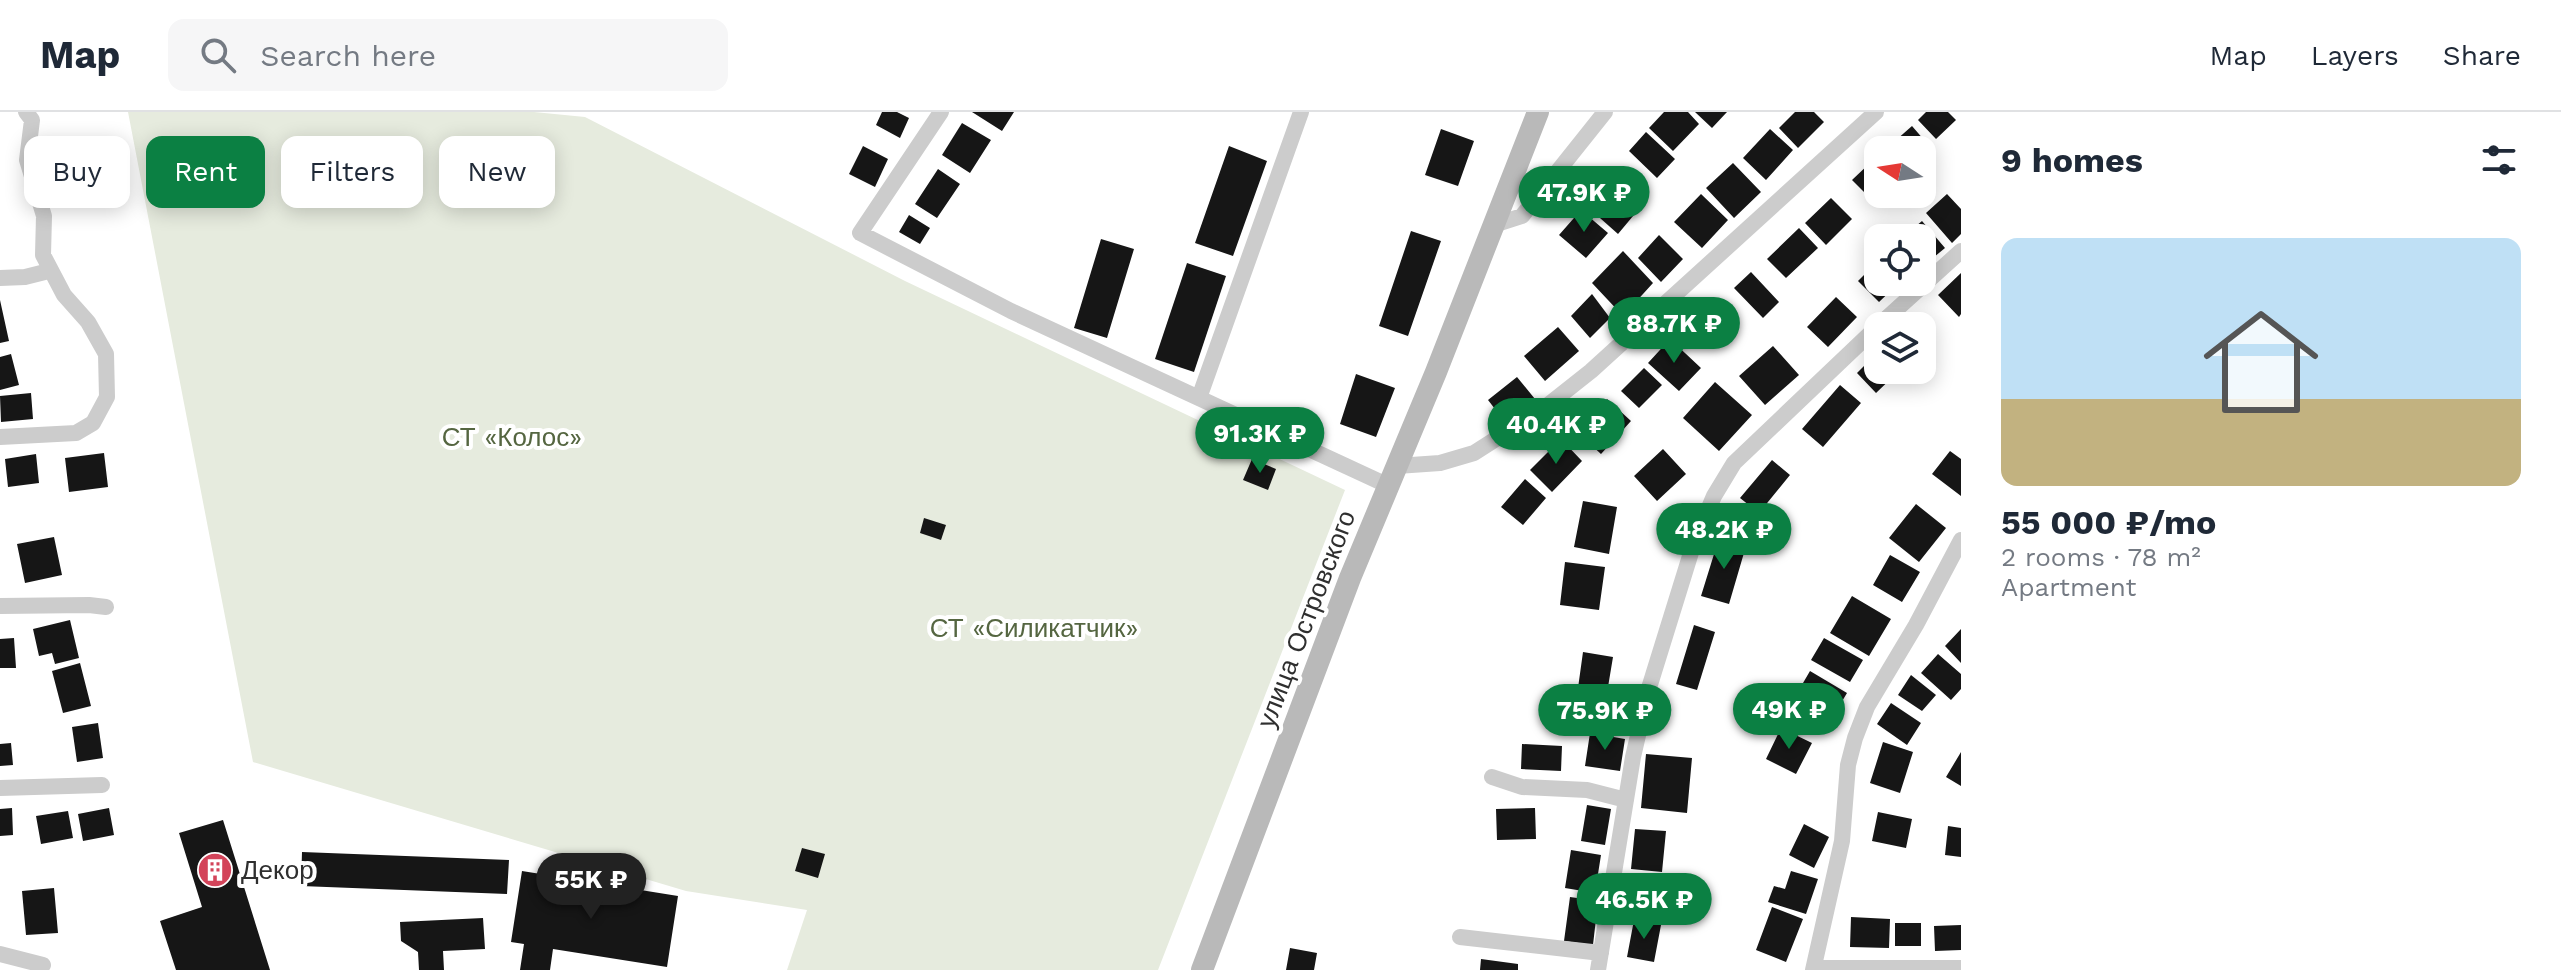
<!DOCTYPE html>
<html lang="en">
<head>
<meta charset="utf-8">
<style>
	body { margin:0; font-family:"Work Sans",sans-serif; background:#f6f6f7; color:#1f2937; height:100vh; display:flex; flex-direction:column; font-size:30px; white-space:nowrap }
	* { box-sizing:border-box; margin:0 }
	p { font-size:26px; color:#747a83 }
	.icon { flex:none; width:44px; height:44px; fill:none; stroke:currentColor; stroke-width:2; stroke-linecap:round; stroke-linejoin:round }
	.map { position:relative; flex:1; overflow:hidden }
	.drawer { display:flex; flex-direction:column; background:#fff; width:600px }
	.drawer>* { flex:none }
	.top-card { position:absolute; left:24px; top:24px; width:760px; height:72px; display:flex; gap:16px }
	.needle { width:52px; rotate:282deg }
	.tools { position:absolute; left:1864px; top:24px; display:grid; gap:16px }
	.tools a { display:grid; place-items:center; width:72px; height:72px; border-radius:16px; background:#fff; box-shadow:0 4px 20px #0003; font-size:40px }
	.price { position:absolute; translate:-50% -68px; padding:0 18px; border-radius:28px; background:#0b8043; color:#fff; font-size:26px; line-height:52px; filter:drop-shadow(0 2px 4px #0008) }
	.price::after { content:''; position:absolute; left:50%; top:48px; width:24px; height:18px; margin-left:-12px; background:inherit; clip-path:polygon(0 0,100% 0,50% 100%) }
	.price.current { background:#222; color:#fff }
	ul { padding:0; list-style:none }
	li { display:grid; align-content:center; gap:16px; height:424px; padding:0 40px }
	li span { display:grid; place-items:center; height:248px; border-radius:16px; color:#555 }
	li>.icon { margin-inline-start:auto }
	span .icon { width:144px; height:144px; fill:#fffc; stroke-width:1 }
	li b { font-size:34px }
	h2 { display:flex; justify-content:space-between; align-items:center; height:96px; padding:0 40px; font-size:34px }
	.chip { padding:0 28px; border-radius:16px; background:#fff; box-shadow:0 4px 20px #0003; font-size:28px; line-height:72px }
	.chip.current { background:#0b8043; color:#fff }
	header { display:flex; align-items:center; gap:48px; box-sizing:border-box; height:112px; padding:0 40px; background:#fff; border-bottom:2px solid #e0e1e3 }
	header strong { font-size:38px }
	nav { display:flex; gap:44px; margin-inline-start:auto; font-size:28px }
	.search { width:560px; height:72px; background:#f6f6f7; display:flex; align-items:center; gap:20px; box-sizing:border-box; padding:0 28px; border-radius:16px; color:#747a83; font-size:30px }
	main { display:flex; flex:1; min-height:0 }
	.map>svg:first-child { display:block }
	.green { fill:#e6ebde }
	.building { fill:#161616 }
	.lines { fill:none; stroke-linecap:round; stroke-linejoin:round }
	.street { stroke:#ccc; stroke-width:16 }
	.secondary { stroke:#b9b9b9; stroke-width:22 }
	.labels { text-anchor:middle; dominant-baseline:central; stroke-width:8; stroke-linejoin:round; paint-order:stroke }
	.park-label { font-size:26px; fill:#556641; stroke:#fff }
	.street-label { font-size:26px; fill:#2f2f2f; stroke:#fff }
	.poi-label { font-size:26px; fill:#2f2f2f; stroke:#fff; text-anchor:start }
</style>
</head>
<body>
<header>
<strong>Map</strong>
<div class="search"><svg class="icon" aria-label="search" viewBox="0 0 24 24"><circle cx="10" cy="10" r="6"/><path d="M15 15l6 6"/></svg>Search here</div>
<nav><a>Map</a><a>Layers</a><a>Share</a></nav>
</header>
<main>
<div class="map">
<svg width="1961" height="858" viewBox="0 0 1961 858">
	<rect width="100%" height="100%" fill="#fff"/>
	<!-- green -->
	<path class="green" d="M128,0h406l51,5 320,164 440,209 -187,480h-371l20,-60 -121,-19 -433,-129z"/>
	<!-- building -->
	<path class="building" d="M882,0h15l12,6 -9,20 -24,-13z
		M972,0h42l-12,19z
		M1664,0h24l11,12 -26,27 -24,-23z
		M1695,0h32l-15,16z
		M1795,0h19l10,10 -26,26 -19,-20z
		M1926,0h22l8,8 -20,19 -18,-19z
		M962,11l29,17 -21,33 -28,-18z
		M1912,14l19,22 -9,8v-6h-33l-2,-2z
		M1441,17l33,12 -16,45 -33,-11z
		M1770,17l23,21 -27,30 -23,-22z
		M1646,20l29,27 -18,19 -28,-27z
		M863,34l25,13 -13,28 -26,-13z
		M1229,34l38,15 -34,95 -38,-13z
		M1871,50l7,7v19l-9,9 -17,-17z
		M1733,51l28,29 -27,26 -28,-30z
		M1612,55l36,31 -30,36 -36,-32z
		M938,57l22,15 -23,34 -22,-14z
		M1701,82l27,26 -26,28 -28,-26z
		M1947,82l14,15v25l-9,9 -26,-30z
		M1831,86l21,21 -26,26 -21,-22z
		M1581,98l27,23 -22,25 -27,-23z
		M909,103l21,13 -10,16 -21,-12z
		M1922,109l23,27 -23,19v-29h-20z
		M1799,116l19,20 -32,30 -19,-19z
		M1411,119l30,10 -33,95 -29,-10z
		M1659,123l24,24 -22,23 -23,-24z
		M1101,127l33,10 -27,89 -33,-10z
		M1623,139l30,32 -30,33 -31,-33z
		M1878,149v21h22l-21,20 -21,-21z
		M1187,151l39,13 -32,96 -39,-13z
		M1751,160l28,30 -16,16 -29,-30z
		M1961,161v41l-2,3 -21,-22z
		M1592,182l18,24 -20,20 -19,-22z
		M1836,185l21,20 -29,30 -21,-20z
		M0,188l9,41 -9,2z
		M1716,189l17,18 -23,22 -17,-19z
		M1558,215l21,24 -34,30 -21,-25z
		M1670,227l31,29 -22,23 -31,-28z
		M1773,234l26,29 -34,30 -26,-29z
		M1878,240v18h22l-24,23 -19,-20z
		M11,242l8,31 -19,5v-33z
		M1644,256l18,17 -23,23 -18,-17z
		M1356,262l39,14 -19,49 -36,-13z
		M1517,265l18,22 -30,23 -17,-22z
		M1715,270l37,33 -33,36 -36,-33z
		M1840,273l21,18 -38,44 -21,-18z
		M31,281l2,26 -32,3 -1,-26z
		M1607,287l24,22 -30,33 -24,-22z
		M1561,327l21,22 -30,31 -22,-22z
		M1663,337l23,25 -29,27 -23,-25z
		M1950,339l11,8v37l-29,-22z
		M104,341l4,34 -39,5 -4,-34z
		M36,342l3,29 -31,4 -3,-28z
		M1252,347l24,10 -8,21 -25,-10z
		M1772,348l18,15 -31,38 -19,-15z
		M1525,367l21,19 -23,27 -22,-18z
		M1583,389l34,6 -8,47 -35,-7z
		M1916,392l30,24 -27,34 -30,-24z
		M924,406l22,7 -5,15 -21,-7z
		M54,425l8,38 -37,8 -8,-39z
		M1719,426l27,8 -17,58 -28,-8z
		M1890,443l30,17 -18,30 -29,-17z
		M1565,450l40,5 -6,43 -39,-5z
		M1852,484l39,23 -22,37 -39,-23z
		M70,508l9,38 -24,6 -3,-11 -13,3 -6,-27z
		M1694,513l21,7 -18,58 -21,-6z
		M1961,517v34l-16,-17z
		M14,526l2,30h-16v-29z
		M1824,526l39,22 -13,22 -39,-22z
		M1583,540l30,5 -6,36 -29,-5z
		M1938,542l23,20v15l-10,11 -30,-27z
		M80,551l11,43 -28,7 -11,-42z
		M1810,559l37,22 -21,35 -37,-21z
		M1911,563l25,20 -14,16 -24,-16z
		M1891,591l30,20 -14,22 -30,-21z
		M98,611l5,35 -26,4 -5,-35z
		M1781,616l31,15 -16,31 -30,-15z
		M1590,621l35,6 -5,32 -35,-5z
		M1883,630l30,10 -13,41 -30,-10z
		M11,631l2,22 -13,1v-22z
		M1522,632l40,2 -1,25 -40,-2z
		M1961,640v34l-15,-9z
		M1646,642l46,4 -5,55 -46,-5z
		M1587,693l24,4 -6,36 -24,-4z
		M12,696l1,27 -13,1v-27z
		M109,696l5,27 -31,6 -5,-27z
		M1535,696l1,31 -39,1 -1,-31z
		M68,699l5,27 -32,6 -5,-28z
		M1878,700l34,7 -6,29 -34,-7z
		M223,708l47,150h-94l-16,-49 42,-14 -23,-74z
		M1804,712l25,13 -15,31 -25,-13z
		M1948,714l13,2v29l-16,-2z
		M1635,717l31,2 -4,41 -31,-3z
		M802,736l23,6 -7,24 -23,-7z
		M1571,738l30,5 -6,38 -30,-5z
		M302,740l207,8 -2,34 -206,-8z
		M522,759l156,25 -11,71 -114,-18 -3,21h-30l4,-26 -13,-2z
		M1791,759l27,8 -12,35 -38,-12 6,-16 11,3z
		M1631,765l32,3 -3,37 -32,-2z
		M54,776l4,45 -32,2 -4,-44z
		M1570,785l28,4 -5,44 -29,-4z
		M1772,795l31,12 -17,43 -30,-12z
		M1851,805l39,2 -1,29 -39,-1z
		M483,806l2,31 -42,2 1,19h-25l-1,-18 -17,-11 -1,-19z
		M1634,808l27,5 -7,37 -27,-5z
		M1895,811h26v23h-26z
		M1961,813v25l-26,1 -1,-25z
		M1290,836l27,5 -3,17h-28z
		M1481,847l37,5v6h-38z"/>
	<g class="lines">
		<!-- street -->
		<path class="street" d="M941,0l-81,121 151,78 378,175
			M1494,113l28,-9 83,-104
			M0,166l25,-1 24,-6
			M1878,214l83,-75
			M1199,286l102,-286
			M0,325l76,-4 17,-10 14,-26 -1,-43 -18,-32 -24,-27 -21,-40 1,-39 -17,-56 5,-40 -6,-8
			M1397,354l43,-3 34,-10 69,-44 48,-38 285,-259
			M0,494l89,-1 17,2
			M1492,665l30,10 65,3 39,10
			M0,676l102,-3
			M1460,825l141,16
			M0,842l43,11
			M1814,856h147
			M1598,858l35,-213 16,-69 45,-145 20,-47 20,-33 144,-137
			M1813,858l29,-129 6,-76 7,-27 12,-31 49,-82 45,-85"/>
		<!-- secondary -->
		<path class="secondary" d="M1202,858l148,-392 86,-206 102,-260"/>
	</g>
	<!-- icons -->
	<defs>
		<g id="building-disc" transform="scale(1.8)"><circle r="9.5" fill="#d3445a" stroke="#fff"/><path d="M-4-6H4V6H1V3H-1V6H-4ZM-2.5-4.3h1.7v1.8h-1.7ZM.8-4.3h1.7v1.8H.8ZM-2.5-1h1.7V.8h-1.7ZM.8-1h1.7V.8H.8Z" fill="#fff"/></g>
	</defs>
	<g fill-rule="evenodd">
		<use href="#building-disc" x="215" y="758"/>
	</g>
	<g class="labels">
		<!-- park labels -->
		<g class="park-label">
			<text x="512" y="325">СТ «Колос»</text>
			<text x="1034" y="516">СТ «Силикатчик»</text>
		</g>
		<!-- street labels -->
		<g class="street-label">
			<text transform="translate(1306 507) rotate(-69)">улица Островского</text>
		</g>
		<!-- poi labels -->
		<g class="poi-label">
			<text x="241" y="758">Декор</text>
		</g>
	</g>
</svg>
<div class="tools">
<a><svg class="needle" viewBox="-14 -14 28 28"><path d="M0-13l5 13h-10z" fill="#e53935"/><path d="M0 13l5-13h-10z" fill="#747a83"/></svg></a>
<a><svg class="icon" aria-label="locate" viewBox="0 0 24 24"><circle cx="12" cy="12" r="6"/><path d="M12 2v4M12 18v4M2 12h4M18 12h4"/></svg></a>
<a><svg class="icon" aria-label="layers" viewBox="0 0 24 24"><path d="M12 4l9 5-9 5-9-5zM3 14l9 5 9-5"/></svg></a>
</div>
<b class="price" style="left:1584px;top:122px">47.9K ₽</b>
<b class="price" style="left:1674px;top:253px">88.7K ₽</b>
<b class="price" style="left:1556px;top:354px">40.4K ₽</b>
<b class="price" style="left:1260px;top:363px">91.3K ₽</b>
<b class="price" style="left:1724px;top:459px">48.2K ₽</b>
<b class="price" style="left:1789px;top:639px">49K ₽</b>
<b class="price" style="left:1605px;top:640px">75.9K ₽</b>
<b class="price current" style="left:591px;top:809px">55K ₽</b>
<b class="price" style="left:1644px;top:829px">46.5K ₽</b>
<div class="top-card">
<a class="chip">Buy</a>
<a class="chip current">Rent</a>
<a class="chip">Filters</a>
<a class="chip">New</a>
</div>
</div>
<section class="drawer">
<h2>9 homes<svg class="icon" aria-label="filters" viewBox="0 0 24 24"><path d="M4 7h16M4 17h16"/><circle cx="9" cy="7" r="2"/><circle cx="15" cy="17" r="2"/></svg></h2>
<ul>
<li><span style="background:linear-gradient(#bfe0f5 65%,#c2b280 0)"><svg class="icon" aria-label="home" viewBox="0 0 24 24"><path d="M3 11l9-7 9 7M6 9v11h12V9"/></svg></span><div><b>55 000 ₽/mo</b><p>2 rooms · 78 m²</p><p>Apartment</p></div></li>
</ul>
</section>
</main>
</body>
</html>
